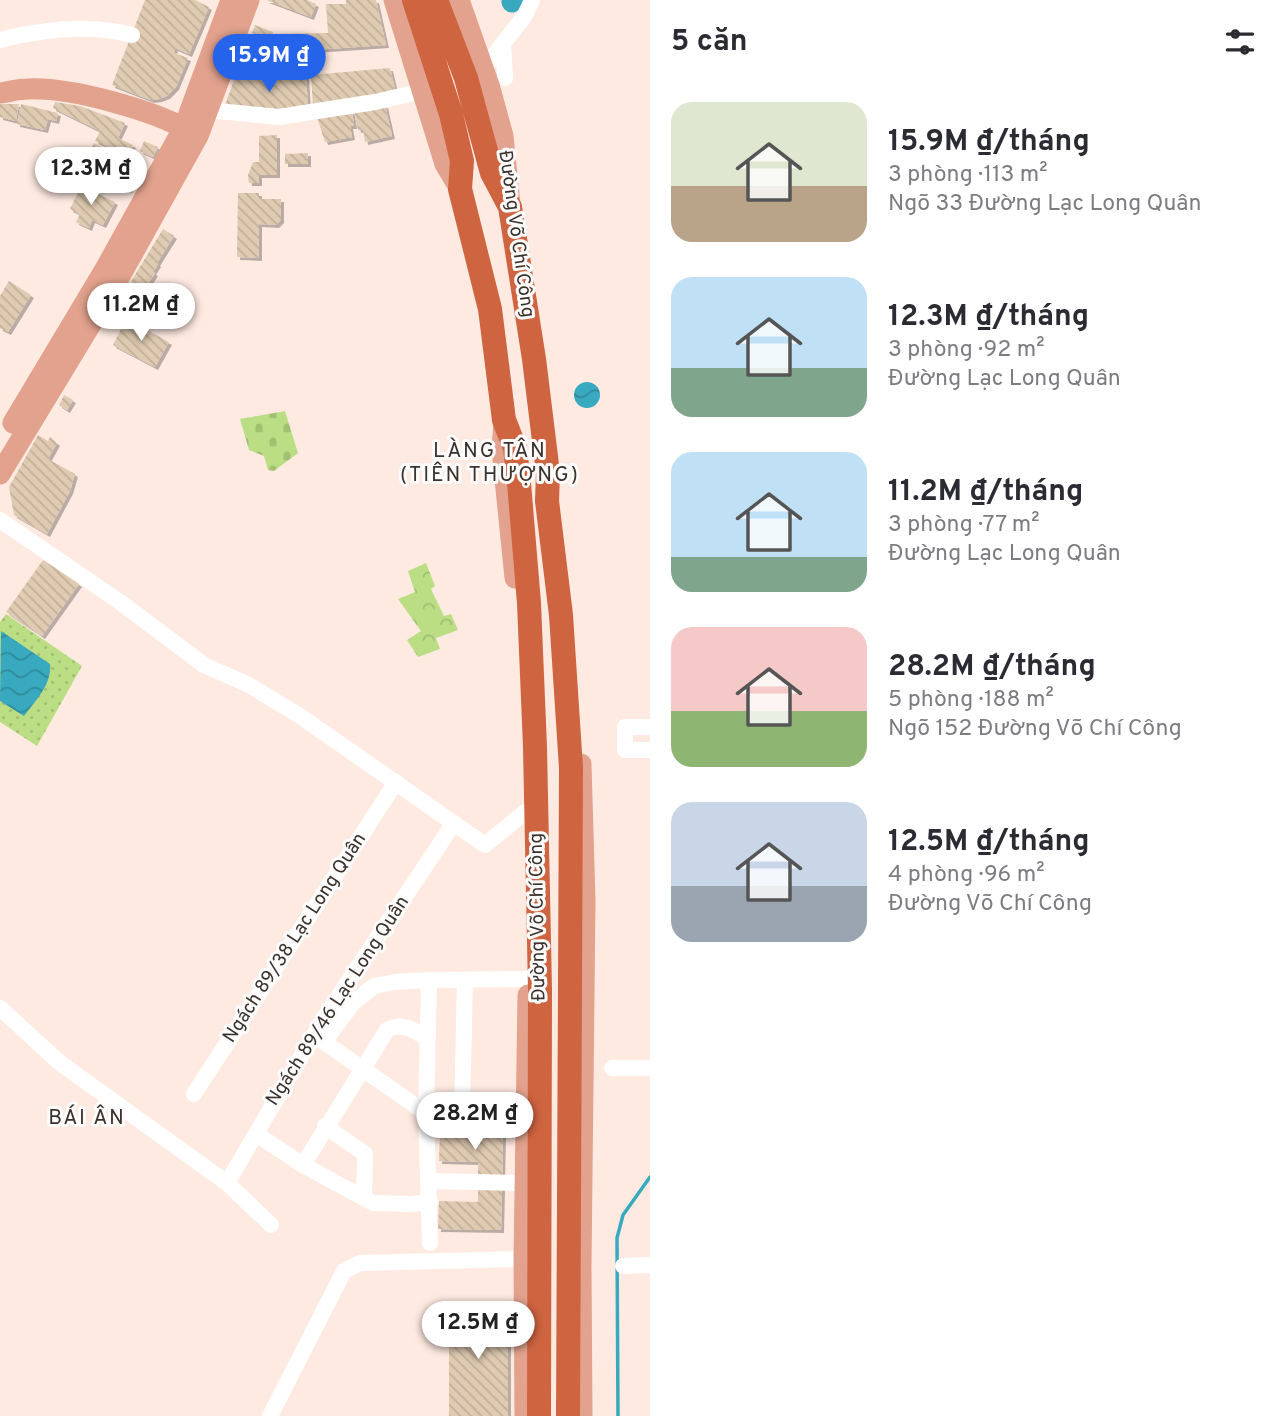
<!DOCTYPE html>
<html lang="vi">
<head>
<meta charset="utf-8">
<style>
	body { margin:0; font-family:Overpass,sans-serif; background:#f2f2f3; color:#2b2b33; height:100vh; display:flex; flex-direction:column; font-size:26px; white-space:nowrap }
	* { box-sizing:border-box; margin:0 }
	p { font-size:23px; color:#7c7c81 }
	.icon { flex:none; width:38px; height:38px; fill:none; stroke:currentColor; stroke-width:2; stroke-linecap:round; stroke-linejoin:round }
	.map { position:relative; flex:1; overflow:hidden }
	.sheet { display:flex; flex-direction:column; background:#fff; width:630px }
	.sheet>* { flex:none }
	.price { position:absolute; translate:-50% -60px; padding:0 16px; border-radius:24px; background:#fff; color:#222; font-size:23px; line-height:46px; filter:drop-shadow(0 2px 4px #0008) }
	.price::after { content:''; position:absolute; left:50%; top:42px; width:21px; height:16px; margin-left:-10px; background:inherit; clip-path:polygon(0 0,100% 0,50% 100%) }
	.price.on { background:#2563eb; color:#fff }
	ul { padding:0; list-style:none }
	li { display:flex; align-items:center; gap:21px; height:175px; padding:0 21px }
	li span { display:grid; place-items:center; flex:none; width:196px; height:140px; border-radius:21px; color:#555 }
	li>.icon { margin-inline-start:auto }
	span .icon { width:84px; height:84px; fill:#fffc; stroke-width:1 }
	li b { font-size:30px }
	h2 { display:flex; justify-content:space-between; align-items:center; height:84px; padding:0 21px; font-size:30px }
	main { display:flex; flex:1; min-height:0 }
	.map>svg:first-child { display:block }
	.forest { fill:url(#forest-crowns) }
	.cemetery { fill:url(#cemetery-stones) }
	.park { fill:url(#park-dots) }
	.water { fill:url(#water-waves) }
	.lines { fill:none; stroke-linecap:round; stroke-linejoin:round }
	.stream { stroke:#38a9bf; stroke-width:3.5 }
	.river { stroke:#38a9bf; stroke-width:21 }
	.building { fill:url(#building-back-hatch); filter:url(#shadow) }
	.minor { stroke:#fff; stroke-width:16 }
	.major { stroke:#e2a28d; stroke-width:21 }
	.highway { stroke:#cf6441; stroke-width:24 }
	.labels { text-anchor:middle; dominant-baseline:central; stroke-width:6; stroke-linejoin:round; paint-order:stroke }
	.street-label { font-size:19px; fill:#3d312b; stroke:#fbfcfb }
	.neighbourhood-label { font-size:21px; letter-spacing:2px; fill:#3d312b; stroke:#fbfcfb }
</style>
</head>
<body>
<main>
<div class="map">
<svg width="650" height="1416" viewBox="0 0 650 1416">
	<defs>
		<pattern id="forest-crowns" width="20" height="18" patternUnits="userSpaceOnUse" patternTransform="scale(1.75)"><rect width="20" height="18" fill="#bbde84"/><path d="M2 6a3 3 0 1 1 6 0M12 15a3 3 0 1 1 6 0" fill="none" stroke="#a2bf72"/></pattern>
		<pattern id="cemetery-stones" width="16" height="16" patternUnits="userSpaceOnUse" patternTransform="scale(1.75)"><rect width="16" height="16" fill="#bbde84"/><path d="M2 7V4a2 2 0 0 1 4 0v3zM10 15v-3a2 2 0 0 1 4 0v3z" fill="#a2bf72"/></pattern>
		<pattern id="park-dots" width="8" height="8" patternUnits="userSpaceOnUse" patternTransform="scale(1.75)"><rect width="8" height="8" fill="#bbde84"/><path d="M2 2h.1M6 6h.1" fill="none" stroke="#a2bf72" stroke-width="1.8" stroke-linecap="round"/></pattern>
		<pattern id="water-waves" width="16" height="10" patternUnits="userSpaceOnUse" patternTransform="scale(1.75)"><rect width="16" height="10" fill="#38a9bf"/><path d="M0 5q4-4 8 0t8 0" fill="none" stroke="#308a9b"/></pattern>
		<pattern id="building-back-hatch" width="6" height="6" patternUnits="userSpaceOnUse" patternTransform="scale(1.75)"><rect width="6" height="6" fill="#e0cbb2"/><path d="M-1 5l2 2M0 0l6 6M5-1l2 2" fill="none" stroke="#c1af99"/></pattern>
		<filter id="shadow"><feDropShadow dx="3" dy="3" stdDeviation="0" flood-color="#0004"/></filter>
	</defs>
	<rect width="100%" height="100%" fill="#feeae1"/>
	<!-- forest -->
	<path class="forest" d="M426,563l9,23 -4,3 13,27 7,-2 7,16 -22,8 4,11 -22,8 -11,-17 14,-9 -23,-32 17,-7 -7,-21z"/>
	<!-- cemetery -->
	<path class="cemetery" d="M285,411l13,42 -24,18 -6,-1 -4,-14 -15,-6 -9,-31z"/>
	<!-- park -->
	<path class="park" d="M6,614l76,52 -45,80 -37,-24v-100z"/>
	<!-- water -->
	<path class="water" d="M574 395a13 13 0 1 1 26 0a13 13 0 1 1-26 0Z
		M1,631l49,33c2,20 -14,36 -26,52l-24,-15z"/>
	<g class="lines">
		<!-- stream -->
		<path class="stream" d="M618,1416l-1,-178 6,-23 27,-38"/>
		<!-- river -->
		<path class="river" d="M512,2l1,-2"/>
	</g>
	<!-- building -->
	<path class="building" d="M145,0h50l14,7 -20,47 -14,-6 -1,5 14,5 -12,29 -9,9 -8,3 -8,1 -39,-15z
		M266,0h41l9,4 -5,13z
		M346,0h30l10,45 -74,5v10l-37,4v-30l53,-1 -2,-29h20z
		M255,25l18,7 -3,7 -18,-6z
		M247,47l18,6 -4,10 -17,-7z
		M390,68l6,26 -83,13 -2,-32z
		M306,75l2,32 -27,5 -57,-4 10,-28z
		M55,102l25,4 45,17 -7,15 15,7 -5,10 -33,-14 5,-10 -47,-23z
		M0,104h19l-3,17 -16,-4z
		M21,104l37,9 -2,8 -8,-2 -3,11 -28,-6z
		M385,105l7,31 -27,6 -2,-13 -5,1 -4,-19z
		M352,111l2,15h-4l2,11 -27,5 -8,-25z
		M277,135v40h-18v8h-10l-1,-8 5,-13h6v-26z
		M144,141l14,6 -5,10 -13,-6z
		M94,143l10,5 -18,36 -5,-3 4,-10 -4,-2z
		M308,153v11h-23v-10z
		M132,161l10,5 -13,24 -9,-5z
		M81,186l34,16 -12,23 -11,-5 -3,8 -13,-6 4,-8 -10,-5z
		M238,193h21v6h22v21l-5,5 -17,-1v34l-22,-1z
		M163,229l11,7 -17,27 1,1 -5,8 2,1 -23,36 -13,-8z
		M9,281l22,14 -23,37 -8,-4v-32z
		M126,319l43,23 -14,25 -42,-22z
		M64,395l9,5 -6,10 -8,-5z
		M38,435l10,6 2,-4 7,6 -9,16 27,15 -5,17 -23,43 -33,-19 -5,-28z
		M43,560l36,24 -37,52 -36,-24z
		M440,1134l63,1 -1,44h-24v-17l-39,-1z
		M478,1186l24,1 -1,43 -63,-1 1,-28 39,1z
		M449,1306l59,1v109h-59z"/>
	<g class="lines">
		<!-- minor -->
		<path class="minor" d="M0,40c43,-11 89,-16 132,-5
			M503,43l2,35
			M483,69l41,-52 8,-17
			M208,110l71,7 96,-15 48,-11
			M0,520l120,82 84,63 45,20 51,31 185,129 40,-33
			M650,727h-25v23h25
			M429,980l-3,133 4,130
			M0,1008l60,55 167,120 44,42
			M314,1035l112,78 101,3
			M324,1042l29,-39 21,-17 21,-4 34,-2 99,-1
			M612,1068h38
			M194,1094l202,-312
			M462,1115l3,-135
			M325,1126l40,28 -1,44
			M256,1134l47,31 70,38 38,1 19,-2
			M303,1165l84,-135c16,-9 28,1 41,9
			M429,1181l96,2
			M227,1183l97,-165 130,-195
			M623,1266l27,-1
			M270,1416l74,-145 16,-8 164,-4"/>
		<!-- major -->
		<path class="major" d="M394,0l51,164 15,25
			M459,0l30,85 14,51 7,69
			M0,93c9,-1 18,-4 27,-4 44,-2 132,22 169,46
			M504,422l-2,27 13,129
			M13,423l91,-152 80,-144 47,-127
			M0,474l119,-196 79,-142 51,-136
			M581,764l4,137 -4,365 1,150
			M525,1416l-1,-157 4,-264"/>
		<!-- highway -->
		<path class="highway" d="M414,0l37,114 11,47 -2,28 30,120 14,111 11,28 4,35 10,120 6,144 5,243 -1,426
			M436,0l30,78 26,95 18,34 24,152 14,114 -1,28 14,114 10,153 -3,648"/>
	</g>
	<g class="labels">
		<!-- street labels -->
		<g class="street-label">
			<text transform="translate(516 234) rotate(82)">Đường Võ Chí Công</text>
			<text transform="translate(538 917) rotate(-91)">Đường Võ Chí Công</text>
			<text transform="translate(295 938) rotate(-57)">Ngách 89/38 Lạc Long Quân</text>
			<text transform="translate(338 1001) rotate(-57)">Ngách 89/46 Lạc Long Quân</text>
		</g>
		<!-- neighbourhood labels -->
		<g class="neighbourhood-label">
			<text x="490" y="451">LÀNG TÂN<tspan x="490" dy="24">(TIÊN THƯỢNG)</tspan></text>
			<text x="87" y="1118">BÁI ÂN</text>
		</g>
	</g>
</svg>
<b class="price on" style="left:269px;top:94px">15.9M ₫</b>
<b class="price" style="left:91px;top:207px">12.3M ₫</b>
<b class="price" style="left:141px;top:343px">11.2M ₫</b>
<b class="price" style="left:475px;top:1152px">28.2M ₫</b>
<b class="price" style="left:478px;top:1361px">12.5M ₫</b>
</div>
<section class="sheet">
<h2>5 căn<svg class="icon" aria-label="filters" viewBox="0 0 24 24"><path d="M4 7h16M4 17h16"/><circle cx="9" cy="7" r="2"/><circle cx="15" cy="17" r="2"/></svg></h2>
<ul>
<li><span style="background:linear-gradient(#dfe7d0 60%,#b9a48a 0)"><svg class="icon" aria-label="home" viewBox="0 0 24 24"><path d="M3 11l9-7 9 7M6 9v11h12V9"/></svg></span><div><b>15.9M ₫/tháng</b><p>3 phòng · 113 m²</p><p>Ngõ 33 Đường Lạc Long Quân</p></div></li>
<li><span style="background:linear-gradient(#bfe0f5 65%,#7fa58c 0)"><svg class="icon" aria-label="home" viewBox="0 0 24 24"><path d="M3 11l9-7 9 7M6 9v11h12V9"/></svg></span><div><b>12.3M ₫/tháng</b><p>3 phòng · 92 m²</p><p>Đường Lạc Long Quân</p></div></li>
<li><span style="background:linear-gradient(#bfe0f5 75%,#7fa58c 0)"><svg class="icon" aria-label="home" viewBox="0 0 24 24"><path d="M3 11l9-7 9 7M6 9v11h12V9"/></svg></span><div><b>11.2M ₫/tháng</b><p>3 phòng · 77 m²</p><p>Đường Lạc Long Quân</p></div></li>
<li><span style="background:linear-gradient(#f6c9c9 60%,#8fb573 0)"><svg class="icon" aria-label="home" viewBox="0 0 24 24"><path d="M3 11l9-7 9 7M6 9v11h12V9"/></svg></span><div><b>28.2M ₫/tháng</b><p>5 phòng · 188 m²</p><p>Ngõ 152 Đường Võ Chí Công</p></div></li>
<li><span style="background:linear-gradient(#c9d6e8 60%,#9aa5b1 0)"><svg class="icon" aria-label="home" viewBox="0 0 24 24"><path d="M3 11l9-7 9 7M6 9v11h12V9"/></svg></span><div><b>12.5M ₫/tháng</b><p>4 phòng · 96 m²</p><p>Đường Võ Chí Công</p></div></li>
</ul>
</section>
</main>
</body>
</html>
